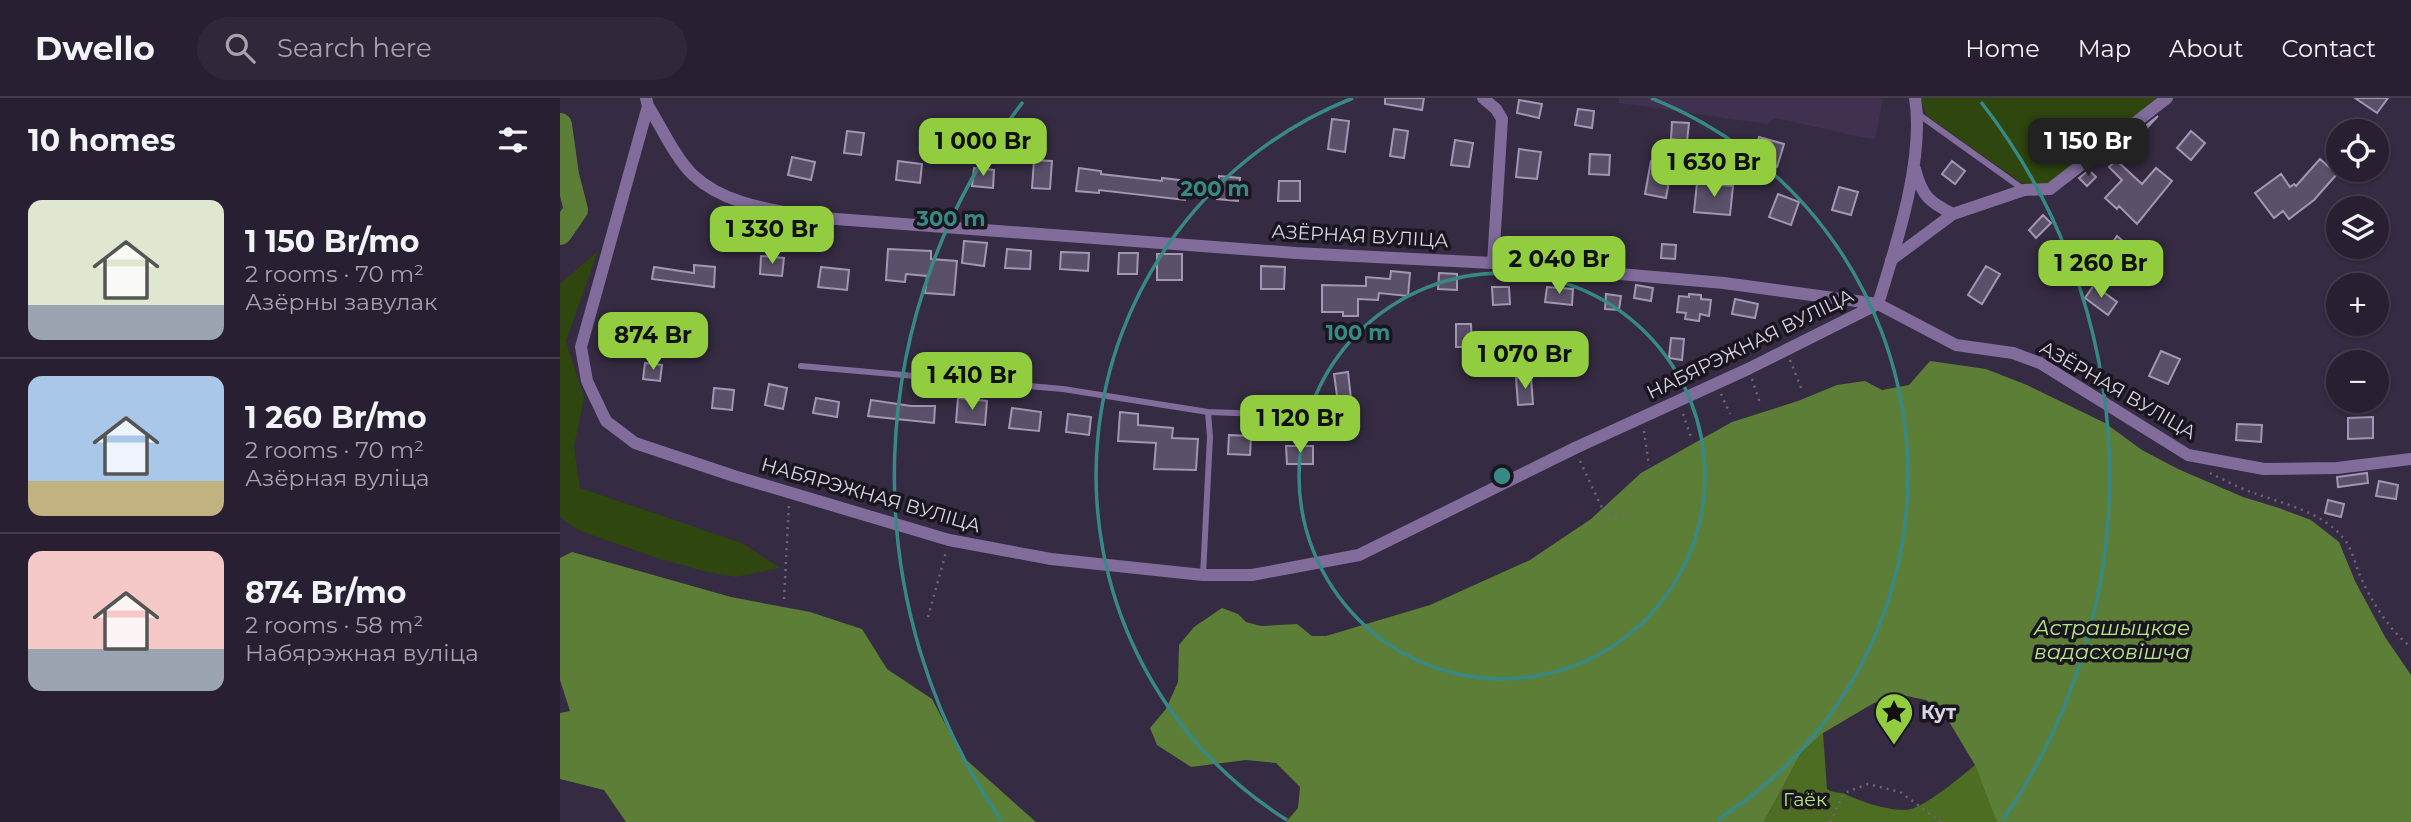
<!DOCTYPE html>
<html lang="en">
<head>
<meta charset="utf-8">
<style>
	body { margin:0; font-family:Montserrat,sans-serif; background:#30283a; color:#f1f3f6; height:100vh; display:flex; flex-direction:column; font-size:26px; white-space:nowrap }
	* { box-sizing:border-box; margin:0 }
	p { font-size:23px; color:#a5a3ac }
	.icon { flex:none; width:38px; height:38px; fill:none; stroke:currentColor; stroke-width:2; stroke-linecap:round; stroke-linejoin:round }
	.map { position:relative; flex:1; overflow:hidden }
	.panel { display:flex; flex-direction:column; background:#282032; width:560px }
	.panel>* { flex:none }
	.controls { position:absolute; left:1766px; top:21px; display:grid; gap:14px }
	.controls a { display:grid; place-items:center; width:63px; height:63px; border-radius:50%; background:#282032; box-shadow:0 2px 5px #0004,0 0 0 2px #443e4d; font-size:35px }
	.price { position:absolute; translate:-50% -60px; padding:0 16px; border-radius:14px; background:#91cd3f; color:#111; font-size:23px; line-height:46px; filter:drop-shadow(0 2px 4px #0008) }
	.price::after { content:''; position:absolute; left:50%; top:42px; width:21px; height:16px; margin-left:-10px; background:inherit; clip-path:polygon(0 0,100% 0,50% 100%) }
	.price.current { background:#222; color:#fff }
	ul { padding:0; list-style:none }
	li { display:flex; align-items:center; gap:21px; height:175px; padding:0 28px }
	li+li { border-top:2px solid #443e4d }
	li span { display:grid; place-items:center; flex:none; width:196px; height:140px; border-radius:14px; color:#555 }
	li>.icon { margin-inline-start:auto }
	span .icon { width:84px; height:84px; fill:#fffc; stroke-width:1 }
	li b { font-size:30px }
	h2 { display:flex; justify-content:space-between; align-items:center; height:84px; padding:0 28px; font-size:30px }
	header { display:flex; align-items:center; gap:42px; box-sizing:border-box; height:98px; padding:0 35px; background:#282032; border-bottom:2px solid #443e4d }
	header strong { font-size:33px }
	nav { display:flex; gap:38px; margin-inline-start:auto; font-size:24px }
	.search { width:490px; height:63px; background:#30283a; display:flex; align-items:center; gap:18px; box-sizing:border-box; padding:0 24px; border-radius:38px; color:#a5a3ac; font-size:26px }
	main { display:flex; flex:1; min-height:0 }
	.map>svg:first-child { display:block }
	.built { fill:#3f314f }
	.green { fill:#2f460e }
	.forest { fill:#4d6d23 }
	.water { fill:#5d7e36 }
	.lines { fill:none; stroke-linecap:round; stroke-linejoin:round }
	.river { stroke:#5d7e36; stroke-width:24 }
	.building { fill:#5b506a; stroke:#a296b3; stroke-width:2 }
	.path { stroke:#6e6579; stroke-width:2.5; stroke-dasharray:2 5; stroke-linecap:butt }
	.service { stroke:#816c9c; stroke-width:6 }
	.minor { stroke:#816c9c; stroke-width:12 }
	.ring { fill:none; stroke:#388985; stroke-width:3.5 }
	.labels { text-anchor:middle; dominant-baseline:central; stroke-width:7; stroke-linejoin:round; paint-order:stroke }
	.street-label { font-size:19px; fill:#dad4e3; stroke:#1a1620 }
	.poi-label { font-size:19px; font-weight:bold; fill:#dad4e3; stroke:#1a1620; text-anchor:start }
	.park-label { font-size:19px; fill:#b7e783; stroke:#1a1620 }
	.water-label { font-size:21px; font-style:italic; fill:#b8e783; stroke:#1a1620 }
	.centre { fill:#388985; stroke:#1a1620; stroke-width:3.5 }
	.ring-label { font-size:21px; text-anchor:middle; font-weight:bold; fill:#388985; stroke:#1a1620; stroke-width:7; stroke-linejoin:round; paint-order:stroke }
</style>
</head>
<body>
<header>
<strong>Dwello</strong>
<div class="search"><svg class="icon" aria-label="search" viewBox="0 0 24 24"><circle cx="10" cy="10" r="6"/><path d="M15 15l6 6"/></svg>Search here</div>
<nav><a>Home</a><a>Map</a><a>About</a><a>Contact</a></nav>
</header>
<main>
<section class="panel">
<h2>10 homes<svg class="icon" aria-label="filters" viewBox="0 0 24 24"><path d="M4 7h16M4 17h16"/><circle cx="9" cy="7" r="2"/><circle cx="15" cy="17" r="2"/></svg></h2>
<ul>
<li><span style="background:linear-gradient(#dfe7d0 75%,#9aa5b1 0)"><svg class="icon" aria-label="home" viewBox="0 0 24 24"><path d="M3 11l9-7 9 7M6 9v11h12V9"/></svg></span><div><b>1 150 Br/mo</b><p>2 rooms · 70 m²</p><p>Азёрны завулак</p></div></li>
<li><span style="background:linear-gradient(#a9c7e8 75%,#c2b280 0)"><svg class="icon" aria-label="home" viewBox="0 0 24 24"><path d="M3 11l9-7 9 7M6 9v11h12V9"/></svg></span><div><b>1 260 Br/mo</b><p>2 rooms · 70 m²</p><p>Азёрная вуліца</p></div></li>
<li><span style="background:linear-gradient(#f6c9c9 70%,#9aa5b1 0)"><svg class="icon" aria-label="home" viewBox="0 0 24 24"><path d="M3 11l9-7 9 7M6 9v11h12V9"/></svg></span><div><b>874 Br/mo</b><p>2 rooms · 58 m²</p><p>Набярэжная вуліца</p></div></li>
</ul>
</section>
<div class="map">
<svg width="1851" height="724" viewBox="0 0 1851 724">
	<rect width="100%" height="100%" fill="#352b42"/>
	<!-- built -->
	<path class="built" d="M1059,0h264l-8,42 -100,-22 -8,6 -148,-21z"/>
	<!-- green -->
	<path class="green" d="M1360,0h237l-108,88 -14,2 -15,-6 -93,-66z
		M38,153l-32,90 18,57 -10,49 6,41 162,55 38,25 -44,9 -33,-6 -46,-13 -79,-28 -18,-13v-233z"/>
	<!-- forest -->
	<path class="forest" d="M1263,635l4,56c7,5 13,2 20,6 15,7 47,18 64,14 16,-4 51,-33 64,-44l23,57h-234l37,-69z"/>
	<!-- water -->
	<path class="water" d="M1370,263l56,8 41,16 78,38 37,27 36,19 65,28 36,11 32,12 28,22 16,39 30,56 26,38v147h-414l-22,-57 -33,-55 -16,-10 -24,-5 -28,8 -51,30 -22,20 -37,69h-478l12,-14 2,-21 -24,-24 -30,-3 -55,7 -34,-22 -7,-17 16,-19 12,-27 1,-37 15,-18 28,-19 16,6 8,8 15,4 36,-2 15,12h14l104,-31 100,-45 61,-41 50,-46 91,-51 66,-21 39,-16 28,-4 17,9 27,-5z
		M12,454l159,45 79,15 52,17 25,40 45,30 30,57 74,66h-410l-22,-32 -44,-11v-66l10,-2 -10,-31v-122z"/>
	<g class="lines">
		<!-- river -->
		<path class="river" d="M0,27l7,50 9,35 -16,23"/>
	</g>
	<!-- building -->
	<path class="building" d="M825,0h39l-2,12 -37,-6z
		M1795,0h33l-11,15z
		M959,2l23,4 -3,14 -22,-5z
		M1018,11l16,2 -2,17 -17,-3z
		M1598,18l-15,16 2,2 -10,9 -5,-5z
		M772,21l17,2 -4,31 -17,-3z
		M1112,24l17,1 -2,18 -16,-2z
		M834,31l14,2 -4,27 -14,-2z
		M287,33l17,2 -3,22 -17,-2z
		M1631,33l14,12 -14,17 -14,-12z
		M1199,39l25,7 -7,23 -25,-8z
		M895,42l18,3 -4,24 -18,-2z
		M959,51l22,3 -4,27 -21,-2z
		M1030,56l20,1 -1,20 -20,-1z
		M232,59l23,5 -4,18 -23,-5z
		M1760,61l17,15 -23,26 -25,19 -6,-8 -9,7 -19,-25 26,-19 9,13 4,-3 2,2z
		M474,62l18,1 -2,28 -18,-1z
		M1556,62l26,24 14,-16 16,13 -35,43 -18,-18 -2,3 -12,-11 17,-18 -13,-13z
		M338,63l24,3 -2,19 -24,-3z
		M1091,63l21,4 -6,33 -21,-4z
		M1392,63l13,10 -10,13 -13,-10z
		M414,70l20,2 -1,18 -21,-2z
		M519,70l22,3v3l61,7v-3l25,3 -2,19 -86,-10v3l-23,-2z
		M1529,72l7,7 -9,9 -8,-8z
		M659,78l21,2 -2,23 -21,-2z
		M719,83h21v20h-22z
		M1137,85l36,3 -3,29 -36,-3z
		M1279,89l19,5 -7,23 -19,-5z
		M1218,96l21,8 -8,23 -22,-8z
		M1483,117l8,8 -15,15 -7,-8z
		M1557,138l20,17 -8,9 -19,-16z
		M404,143l23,2 -3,23 -22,-3z
		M1102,146l14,1 -1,14 -14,-1z
		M328,151l43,2v8l26,2 -3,34 -29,-2 2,-17 -21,-2 -1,8 -19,-2z
		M447,151l24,2 -1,18 -25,-1z
		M501,154l28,1 -1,18 -28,-2z
		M559,155h19l-1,21h-19z
		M597,156h25v26h-25z
		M201,158l23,2 -2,18 -22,-2z
		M134,167l21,2 -1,20 -62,-8 2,-12 40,6z
		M701,168l24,1 -1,22h-23z
		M1426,168l14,8 -18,30 -14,-9z
		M261,169l28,3 -2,20 -29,-3z
		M831,173l19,2 -2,23 -29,-3 -1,7 -20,-1v17h-15v-4h-21v-27l44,1v-9l24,2z
		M879,175l18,1v16l-19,-1z
		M1076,187l17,3 -2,13 -17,-3z
		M1534,187l23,17 -9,13 -23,-17z
		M932,189h17l1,17 -17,1z
		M987,189l26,2 -1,16 -27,-3z
		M1046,196l15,2 -2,14 -14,-1z
		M1129,196l12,1v4l10,1 -2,16 -9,-2 -1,7 -14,-2 1,-6 -9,-1 2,-16 10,1z
		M1175,201l23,5 -3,14 -23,-4z
		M896,226h15l1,23h-16z
		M1111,240l13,1 -2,21 -13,-2z
		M1601,253l19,8 -12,25 -19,-8z
		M85,265l17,2 -2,16 -17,-2z
		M788,274l4,36 -13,2 -5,-36z
		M971,279l2,27 -15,1 -2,-27z
		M209,286l18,4 -4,21 -18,-4z
		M154,290l20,2 -2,20 -20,-2z
		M256,300l23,4 -2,15 -24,-4z
		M398,300l29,3 -2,24 -29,-3z
		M311,302l40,6h24l-1,17 -66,-7z
		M452,310l29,4 -2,19 -30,-3z
		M560,314l18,2v11l35,3 -1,10 26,1 -2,31 -42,-1 2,-26 -38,-2z
		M508,316l23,3 -2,18 -23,-3z
		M1813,319v21l-25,1v-21z
		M1677,326l25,1 -1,17 -25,-2z
		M669,337l22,1 -1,19 -22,-1z
		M726,348h27v18h-26z
		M1807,375l1,10 -30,4 -1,-10z
		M1819,383l19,4 -2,14 -20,-3z
		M1768,402l16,4 -3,13 -16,-4z"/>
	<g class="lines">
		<!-- path -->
		<path class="path" d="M1230,262l12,30
			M1192,281l8,24
			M1161,296l9,20
			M1123,316l8,23
			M1084,333l5,35
			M1020,363l22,47 9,5 19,3
			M1650,375c14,7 29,15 44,20 30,11 69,19 90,46 9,11 11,26 17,39 11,24 29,53 50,69
			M224,501l5,-95
			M368,519l18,-65
			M1270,724l14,-29 24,-9 32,8 41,30"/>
		<!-- service -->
		<path class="service" d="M1358,16l105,75
			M241,268l262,23 145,23 2,25 -7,138
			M648,314l56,2"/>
		<!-- minor -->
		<path class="minor" d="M86,0l2,8 -67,241 6,34 19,40 29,22 99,33 215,64 102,19 152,16h49l107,-20 216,-107 173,-79 130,-65c18,-58 47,-146 37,-206
			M923,0l13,11 6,10 -9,144
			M88,8c13,20 27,52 45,69 31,29 76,34 116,42l487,36 197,10 231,20 154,21 78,41 57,8 27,10 148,92 76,14 73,-1 74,-9
			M1355,71c7,27 14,33 38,45
			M1331,162l62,-46 71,-24 26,-1 117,-91"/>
	</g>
	<!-- distance rings -->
	<g class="ring">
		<circle cx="942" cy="378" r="203"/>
		<path d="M727 722A406 406 0 0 1 793 0M1091 0A406 406 0 0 1 1157 722"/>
		<path d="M441 722A608 608 0 0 1 463 4M1421 4A608 608 0 0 1 1443 722"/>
	</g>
	<!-- icons -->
	<defs>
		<g id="sight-pin" transform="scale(2.0125)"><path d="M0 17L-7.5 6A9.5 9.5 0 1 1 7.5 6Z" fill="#91cd3f" stroke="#1a1620"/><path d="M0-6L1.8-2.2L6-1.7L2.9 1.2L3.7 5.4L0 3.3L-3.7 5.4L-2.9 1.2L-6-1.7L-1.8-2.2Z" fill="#111"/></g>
	</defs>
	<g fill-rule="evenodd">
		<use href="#sight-pin" x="1334" y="614"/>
	</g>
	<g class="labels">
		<!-- street labels -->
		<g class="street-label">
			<text transform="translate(800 138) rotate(3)">АЗЁРНАЯ ВУЛІЦА</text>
			<text transform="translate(1190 246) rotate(-26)">НАБЯРЭЖНАЯ ВУЛІЦА</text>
			<text transform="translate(1558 292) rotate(30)">АЗЁРНАЯ ВУЛІЦА</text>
			<text transform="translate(311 397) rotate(16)">НАБЯРЭЖНАЯ ВУЛІЦА</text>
		</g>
		<!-- poi labels -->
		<g class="poi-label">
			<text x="1361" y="614">Кут</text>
		</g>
		<!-- park labels -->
		<g class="park-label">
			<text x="1245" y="701">Гаёк</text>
		</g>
		<!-- water labels -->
		<g class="water-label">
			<text x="1552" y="529">Астрашыцкае<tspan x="1552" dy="24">вадасховішча</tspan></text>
		</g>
	</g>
	<circle cx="942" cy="378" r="10" class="centre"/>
	<g class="ring-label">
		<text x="655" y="98">200 m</text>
		<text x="391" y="128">300 m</text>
		<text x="798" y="242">100 m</text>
	</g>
</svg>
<div class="controls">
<a><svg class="icon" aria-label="locate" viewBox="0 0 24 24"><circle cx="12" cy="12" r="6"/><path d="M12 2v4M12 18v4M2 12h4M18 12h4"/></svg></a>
<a><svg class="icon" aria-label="layers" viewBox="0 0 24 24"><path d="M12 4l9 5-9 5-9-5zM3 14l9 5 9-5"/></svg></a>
<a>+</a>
<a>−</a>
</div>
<b class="price" style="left:423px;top:80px">1 000 Br</b>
<b class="price current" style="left:1528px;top:80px">1 150 Br</b>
<b class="price" style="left:1154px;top:101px">1 630 Br</b>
<b class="price" style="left:212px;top:168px">1 330 Br</b>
<b class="price" style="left:999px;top:198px">2 040 Br</b>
<b class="price" style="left:1541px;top:202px">1 260 Br</b>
<b class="price" style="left:93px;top:274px">874 Br</b>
<b class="price" style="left:965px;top:293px">1 070 Br</b>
<b class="price" style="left:412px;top:314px">1 410 Br</b>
<b class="price" style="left:740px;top:357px">1 120 Br</b>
</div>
</main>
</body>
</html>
